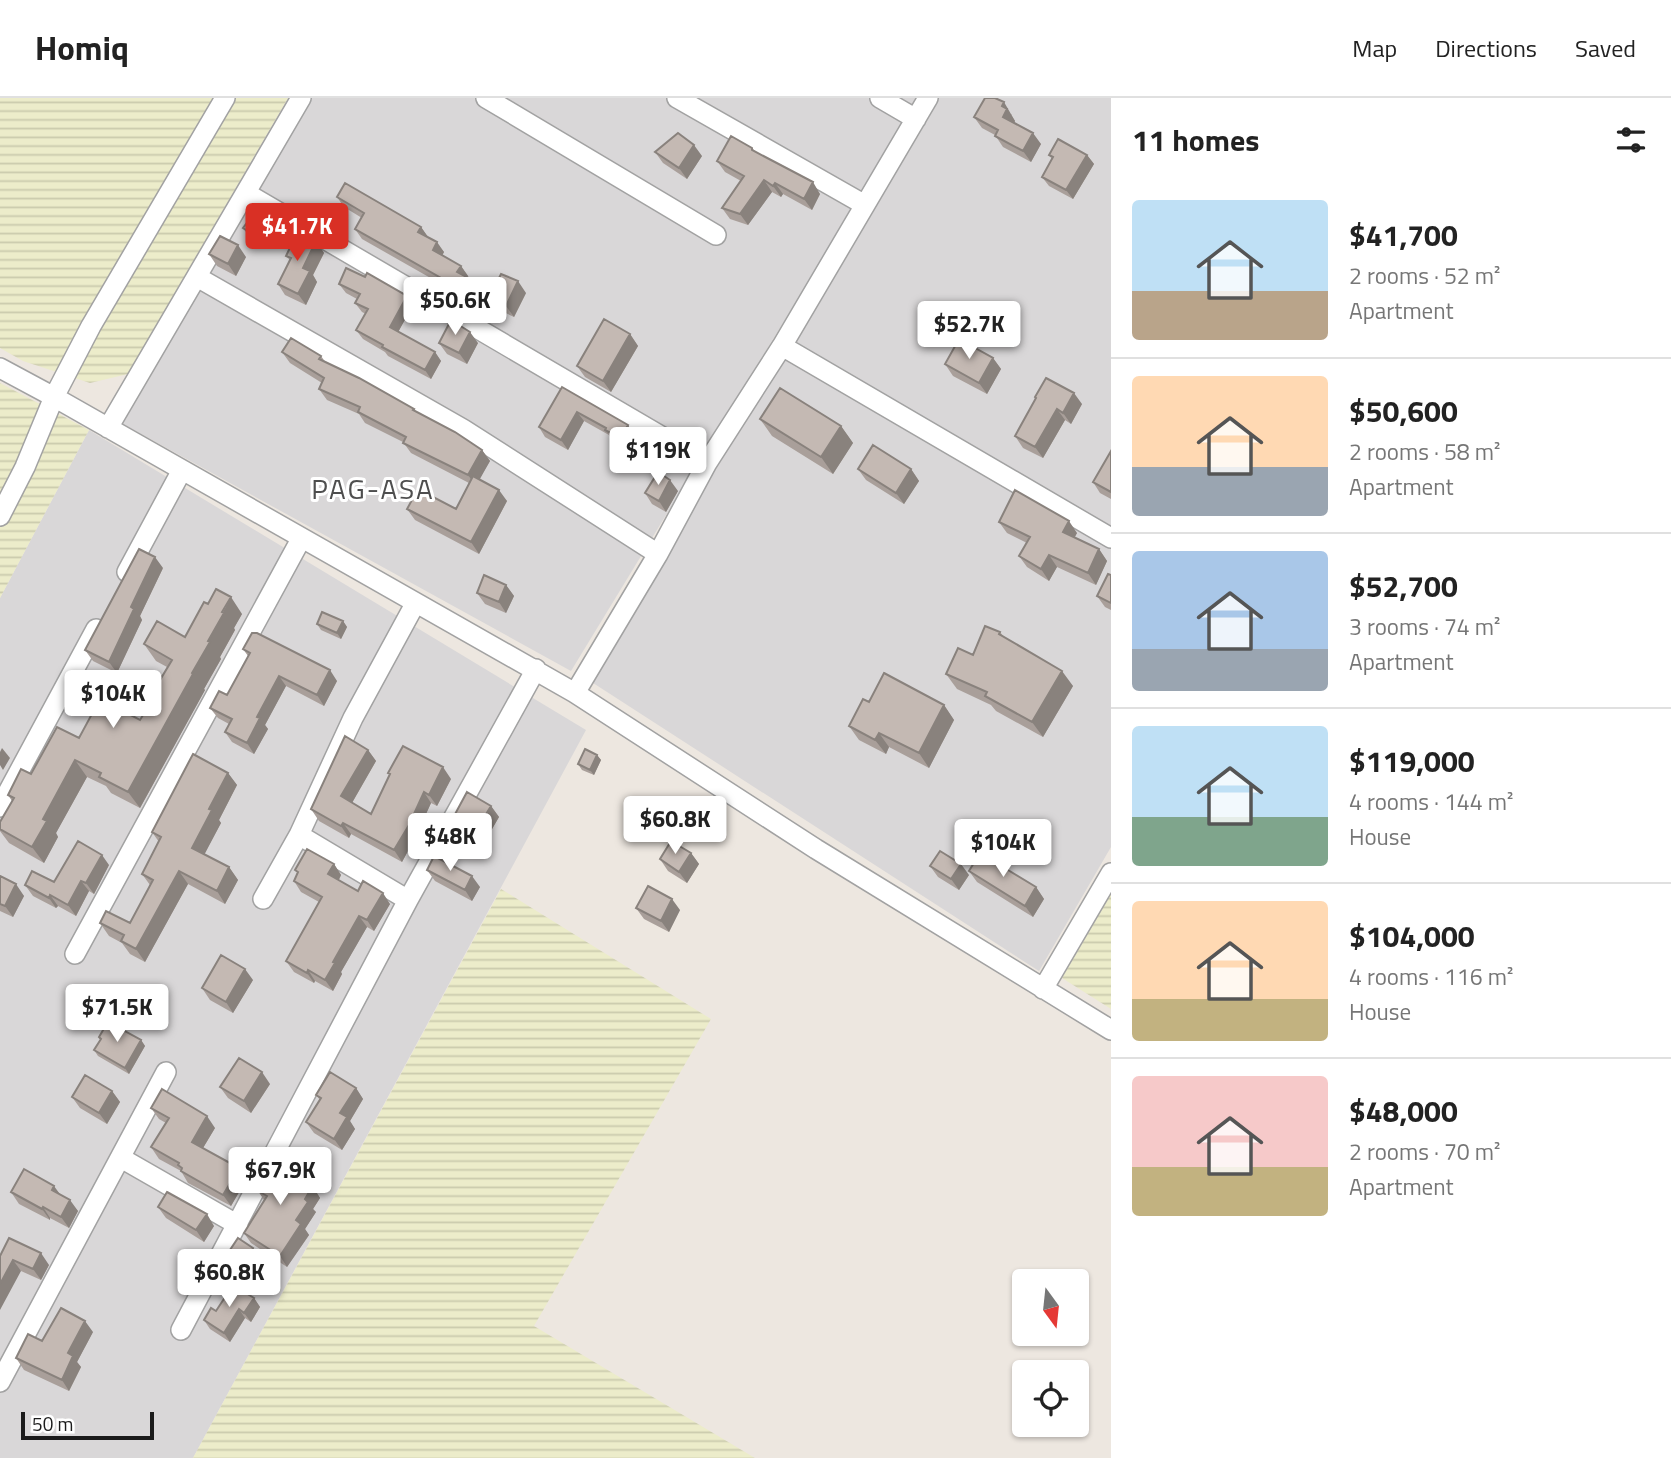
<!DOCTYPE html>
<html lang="en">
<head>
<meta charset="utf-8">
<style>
	body { margin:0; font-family:"Titillium Web",sans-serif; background:#f2f2f2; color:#222; height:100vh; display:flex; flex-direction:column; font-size:26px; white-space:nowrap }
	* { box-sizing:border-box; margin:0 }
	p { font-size:23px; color:#767676 }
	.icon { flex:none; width:38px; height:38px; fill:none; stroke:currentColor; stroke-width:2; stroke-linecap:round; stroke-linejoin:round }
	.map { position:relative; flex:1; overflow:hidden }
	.panel { display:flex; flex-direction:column; background:#fff; width:560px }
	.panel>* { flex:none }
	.needle { width:46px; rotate:165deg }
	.controls { position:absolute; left:1012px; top:1171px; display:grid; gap:14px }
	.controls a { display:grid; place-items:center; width:77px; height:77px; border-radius:7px; background:#fff; box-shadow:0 2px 5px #0004; font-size:35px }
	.scale { position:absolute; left:21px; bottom:18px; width:133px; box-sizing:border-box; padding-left:7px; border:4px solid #1b1b1b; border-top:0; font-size:19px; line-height:24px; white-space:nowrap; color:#1b1b1b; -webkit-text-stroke:5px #fff; paint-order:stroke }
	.price { position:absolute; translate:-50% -60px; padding:0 16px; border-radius:7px; background:#fff; color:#222; font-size:23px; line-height:46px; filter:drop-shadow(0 2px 4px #0008) }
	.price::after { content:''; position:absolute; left:50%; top:42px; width:21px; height:16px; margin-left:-10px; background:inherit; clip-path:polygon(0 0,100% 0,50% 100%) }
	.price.active { background:#d93025; color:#fff }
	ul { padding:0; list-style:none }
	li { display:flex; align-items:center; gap:21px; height:175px; padding:0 21px }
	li+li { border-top:2px solid #e0e0e0 }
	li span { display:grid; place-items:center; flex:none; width:196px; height:140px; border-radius:7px; color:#555 }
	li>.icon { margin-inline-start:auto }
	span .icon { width:84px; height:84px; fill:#fffc; stroke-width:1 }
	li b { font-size:30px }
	h2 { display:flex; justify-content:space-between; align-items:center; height:84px; padding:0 21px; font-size:30px }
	header { display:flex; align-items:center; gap:42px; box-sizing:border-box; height:98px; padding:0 35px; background:#fff; border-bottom:2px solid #e0e0e0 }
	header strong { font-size:33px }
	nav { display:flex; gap:38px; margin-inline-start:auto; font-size:24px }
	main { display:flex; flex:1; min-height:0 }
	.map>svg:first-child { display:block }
	.residential { fill:#d9d7d8 }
	.farmland { fill:url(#farmland-rules) }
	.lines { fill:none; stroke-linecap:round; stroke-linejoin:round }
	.minor-casing { stroke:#a2a2a2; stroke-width:22 }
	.minor { stroke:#fff; stroke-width:19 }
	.wall { fill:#a99f9a }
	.shaded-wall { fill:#89827d }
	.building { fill:#c4b9b3; stroke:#89827d; stroke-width:2 }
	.labels { text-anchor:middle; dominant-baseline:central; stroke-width:6; stroke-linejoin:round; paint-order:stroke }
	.quarter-label { font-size:28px; letter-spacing:2px; fill:#4e4e4e; stroke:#fff }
</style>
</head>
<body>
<header>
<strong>Homiq</strong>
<nav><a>Map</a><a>Directions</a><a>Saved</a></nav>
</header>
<main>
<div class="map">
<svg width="1111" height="1360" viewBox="0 0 1111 1360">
	<defs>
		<pattern id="farmland-rules" width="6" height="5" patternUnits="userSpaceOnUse" patternTransform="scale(1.75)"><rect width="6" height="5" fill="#ececca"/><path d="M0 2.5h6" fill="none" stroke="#cacaad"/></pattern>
	</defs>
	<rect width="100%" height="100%" fill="#ede7e0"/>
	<!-- residential -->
	<path class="residential" d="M288,0h632l-349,573 -466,-257z
		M933,0h178v749l-72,124 -449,-290z
		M89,332l497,300 -393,728h-193v-860z"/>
	<!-- farmland -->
	<path class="farmland" d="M0,0h288l-160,276 -38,9 -67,-22 -23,-13z
		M0,285l89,47 -89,168z
		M501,791l210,130 -177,307 221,132h-562z
		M1111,796v115l-49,-31z"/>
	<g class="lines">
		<!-- minor casing -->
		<g class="minor-casing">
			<path id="minor" d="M486,0l230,137
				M677,0l188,107
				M880,0l36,21
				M246,95l461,270
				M197,179l266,152 195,125
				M782,248l329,192
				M0,270l54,29 521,296 241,156 295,181
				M108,330l193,-330
				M0,418l25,-49 29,-70 37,-71 134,-228
				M127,474l55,-102
				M575,595l83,-139 49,-91 75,-117 146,-248
				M0,709l96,-178
				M299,737l109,65
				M263,801l36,-64 54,-117 62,-114
				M75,856l226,-415
				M1043,891l68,-116
				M121,1060l117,67
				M181,1232l227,-430 128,-231
				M0,1284l166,-310"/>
		</g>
		<!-- minor -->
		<use href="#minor" class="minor"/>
	</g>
	<!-- wall -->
	<path class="wall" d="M1012,16l-1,1 4,6 -1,2 27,21 -10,18 -28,-15 -8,-12 -13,-7 -8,-11z
		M752,50l3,3 65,43 -8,16 -29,-16 -2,3 -9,-5 -24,33 -18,-6 -8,-11 19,-27 -16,-9 -8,-11z
		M655,54l47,4 -15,23 -24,-16z
		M1049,57h38l7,9 -21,35 -24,-13 -7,-9 10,-18z
		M337,99l84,30 7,10 16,15 -2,3 19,11 7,10 -1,1 18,16 -7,12 -116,-66 -7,-10 7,-11 -18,-11z
		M273,120l8,11 -16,20 -14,-10 -8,-11z
		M316,143l8,12 -11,22 4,7 -11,23 -21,-10 -7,-11 12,-24 -4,-4z
		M209,156l37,3 -10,19 -19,-10z
		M339,186l68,12 6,9 -15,27 37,20 6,9 -10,18 -43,-23 -3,-4 -22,-13 -7,-9 10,-16 -4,-2 -7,-9 2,-4 -11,-6z
		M526,195l-12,24 -17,-8 -8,-11z
		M630,236l8,12 -27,46 -26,-15 -8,-11z
		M439,245h39l-11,21 -20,-10z
		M282,254l39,4 5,7 156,87 8,11 -11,18 28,22 -28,53 -64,-34 -8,-11h49l13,-26 -58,-30 -8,-11 -38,-19 -6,-9 -32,-14 -8,-11 3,-6 -32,-20z
		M993,260l8,11 -14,25 -34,-18 -8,-12z
		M562,289l72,48 -7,13 -15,-9 -3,-4 -25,-14 -16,29 -23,-13 -6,-10z
		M1035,299l47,7 -11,20 -6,-4 -22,38 -20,-10 -8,-12 21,-37z
		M760,321l81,7 12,17 -20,31 -61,-38z
		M1111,353v48l-11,-6 -7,-11z
		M858,371h53l8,12 -15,23 -38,-24z
		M678,393l-12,21 -14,-8 -7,-11z
		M999,424l78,11 -3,5 25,11 8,12 -11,24 -39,-18 -8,14 -22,-14 -8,-11 8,-13 -20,-10z
		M163,470l-23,48 2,4 -25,53 -24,-12 -8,-11z
		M1111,477v35l-6,-3 -8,-11z
		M506,487l8,11 -8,17 -21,-9 -8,-11z
		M208,506l34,10 -8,14 1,2 -15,27 1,2 -17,30 1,1 -65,118 -29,-15 -5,-7 -19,-9 -31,56 2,4 -14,26 -35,-20 -9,-12v-9l12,-21 -4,-6 23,-21 48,-36 61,-18 13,-22 -2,-3 16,-28 -11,-6 -12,-17 41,-7z
		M343,523l4,6 -6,12 -20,-9 -4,-6z
		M1000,534l4,5 69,49 -30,51 -47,-26 -5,-6 -34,-16 -11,-15 27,-19z
		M243,551l94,32 -13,25 -38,-20 -21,39 3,4 -14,25 -22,-12 -7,-10 4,-8 -11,-6 -8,-10 17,-13 21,-39z
		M869,604l75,3 10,15 -25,48 -40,-21 -3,7 -27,-14 -10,-14z
		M368,652l8,11 -24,42 19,11 80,-35 -14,27 -6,-3 -15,33 -14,26 -51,-28 -2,4 -30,-17 -8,-12z
		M597,657l4,5 -7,15 -12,-5 -4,-6z
		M228,675l9,12 -18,35 2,3 -17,31 25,13 9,13 -13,24 -37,-20 -43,78 -15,-8 -8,-11 -13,-7 -9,-13h30l20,-38 -8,-11 17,-32 -7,-10z
		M491,708l8,11 -14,24 -23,-13 -8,-12z
		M692,721l4,6 -10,17 -16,-9 -4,-6z
		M691,755l8,11 -12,19 -19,-12 -8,-12z
		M334,766l7,11 -2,5 19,11 32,13 -16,27 -7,-4 -26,45 1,2 -9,17 -18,-10 -1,2 -20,-11 -8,-11 33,-59 -18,-10 -7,-11 4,-7 -3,-4z
		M109,767l-15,29 -5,-3 -13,25 -18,-10 -2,2 -23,-12 -8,-11 29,-3z
		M930,768l39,9 -10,15 -21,-13z
		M427,772l53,17 -8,14 -37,-20z
		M969,773l67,16 8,12 -11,18 -56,-35z
		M0,778l24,20 -11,21 -13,-6z
		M636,810l44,2 -11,22 -25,-13z
		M253,882l-20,33 -23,-13 -8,-12z
		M124,931l3,3 14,8 4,6 -16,28 -31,-18 -4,-6 6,-10 -1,-3z
		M270,986l-19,29 -23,-15 -8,-11z
		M356,990l7,11 -13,22 5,8 -13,21 -28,-17 -8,-11 14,-22 -4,-5z
		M112,993l8,11 -13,22 -27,-16 -8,-11z
		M151,1010l64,20 -12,20 43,32 -15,26 -43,-23 -7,-12 -22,-12 -8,-12 15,-24 -7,-4z
		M309,1078l8,11 -2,3 5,8 -7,11 3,3 -11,17 4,6 -22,32 -36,-24 -7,-10 20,-33 -6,-9z
		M11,1094l50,3 17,16 -9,17 -19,-10v2l-31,-16z
		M158,1109l56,19 -10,16 -38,-24z
		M228,1155l29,1 -9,15 -16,-10z
		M0,1158l49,9 -8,15 -20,-9z
		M254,1200l6,9 -9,15 -6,-4 -15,24 -20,-13 -6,-9 12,-9z
		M93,1234l-16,30 4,5 -12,24 -45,-21 -8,-12 26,-17z"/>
	<!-- shaded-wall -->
	<path class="shaded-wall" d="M1004,4l11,19 -4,7 -8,-11 -1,-11z
		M1033,35l8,11 -10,18 -8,-11z
		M694,47l8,11 -15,23 -8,-11z
		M1087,57l7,9 -21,35 -7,-9z
		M764,82l8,12 -24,33 -8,-11z
		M813,84l7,12 -8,16 -8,-11z
		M775,85l8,11 -2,3 -8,-11z
		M273,120l8,11 -16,20 -7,-11z
		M421,129l7,10 -3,5 -7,-10z
		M316,143l8,12 -11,22 4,7 -11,23 -8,-11 5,-26z
		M437,144l7,10 -4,8 -7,-10z
		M238,147l8,12 -10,19 -8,-12z
		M461,168l7,10 -4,6 -7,-10z
		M518,183l8,12 -12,24 -8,-11z
		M478,185l7,10 -7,12 -7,-10z
		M407,198l6,9 -17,31 -6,-9z
		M470,234l8,11 -11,21 -8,-11z
		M630,236l8,12 -27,46 -8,-11z
		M435,254l6,9 -10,18 -6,-9z
		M993,260l8,11 -14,25 -8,-11z
		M1074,295l8,11 -11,20 -8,-11z
		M1057,311l8,11 -22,38 -8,-11z
		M577,314l7,9 -16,29 -7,-10z
		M628,327l6,10 -7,13 -7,-10z
		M841,328l12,17 -20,31 -12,-17z
		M482,352l8,11 -14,25 -8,-11z
		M911,371l8,12 -15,23 -8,-11z
		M670,382l8,11 -12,21 -7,-11z
		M499,392l8,11 -28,53 -8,-12z
		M1069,423l8,12 -6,11 -8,-12z
		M1099,451l8,12 -11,24 -8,-12z
		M1049,457l8,12 -8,14 -8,-12z
		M155,459l8,11 -23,48 2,4 -25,53 -8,-11 22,-55z
		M506,487l8,11 -8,17 -7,-11z
		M231,499l11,17 -8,14 1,2 -15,27 1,2 -17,30 1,1 -65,118 -12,-16z
		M343,523l4,6 -6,12 -4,-6z
		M330,572l7,11 -13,25 -7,-11z
		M1062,573l11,15 -30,51 -11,-15z
		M279,578l7,10 -21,39 3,4 -14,25 -7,-11 10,-26z
		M944,607l10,15 -25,48 -10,-15z
		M879,635l10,14 -3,7 -11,-14z
		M2,650l8,10 -7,12 -3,-5v-13z
		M368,652l8,11 -27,47 -8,-12z
		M597,657l4,5 -7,15 -4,-5z
		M75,662l12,17 -31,56 2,4 -14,26 -12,-16 11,-28z
		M443,669l8,12 -14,27 -8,-11z
		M228,675l9,12 -18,35 2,3 -20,38 -9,-13 17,-39z
		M424,694l7,11 -15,33 -14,26 -8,-12z
		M491,708l8,11 -14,24 -8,-12z
		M692,721l4,6 -10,17 -4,-6z
		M343,725l8,11 -2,4 -8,-12z
		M691,755l8,11 -12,19 -8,-11z
		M102,757l7,10 -15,29 -8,-11z
		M334,766l7,11 -5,10 -8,-11z
		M961,766l8,11 -10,15 -8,-11z
		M229,769l9,13 -13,24 -8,-13z
		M179,773l9,13 -43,78 -9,-13z
		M472,778l8,11 -8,14 -7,-11z
		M81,783l8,10 -13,25 -8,-11z
		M16,786l8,12 -11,21 -8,-11z
		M1036,789l8,12 -11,18 -8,-11z
		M383,795l7,11 -16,27 -7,-11z
		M50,797l8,11 -2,2 -7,-10z
		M672,801l8,11 -11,22 -8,-11z
		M359,818l8,11 -26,45 1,2 -9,17 -8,-11 8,-18z
		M245,871l8,11 -20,33 -7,-11z
		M308,872l7,11 -1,2 -7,-10z
		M141,942l4,6 -16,28 -4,-6z
		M262,974l8,12 -19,29 -7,-12z
		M356,990l7,11 -13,22 5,8 -13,21 -8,-11 6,-26z
		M112,993l8,11 -13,22 -8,-11z
		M207,1018l8,12 -15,25 -8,-11z
		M239,1070l7,12 -15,26 -8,-11z
		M309,1078l8,11 -2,3 5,8 -7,11 3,3 -11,17 4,6 -22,32 -7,-11 25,-57v-16z
		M54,1088l8,11 -10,-7z
		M70,1102l8,11 -9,17 -8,-11z
		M43,1109l7,11v2l-8,-11z
		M207,1116l7,12 -10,16 -8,-12z
		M253,1150l4,6 -9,15 -4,-6z
		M41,1155l8,12 -8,15 -8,-11z
		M13,1162l8,11 -21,39v-26z
		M254,1200l6,9 -9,15 -7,-9z
		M239,1211l6,9 -15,24 -6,-9z
		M85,1223l8,11 -16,30 4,5 -12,24 -7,-11 6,-27z"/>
	<!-- building -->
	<path class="building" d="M985,0h10l9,4 -2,4 5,3 -4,8 30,16 -10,18 -28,-15 3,-6 -24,-13z
		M678,35l16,12 -15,23 -24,-16z
		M731,38l21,12v2l61,32 -9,17 -29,-16 -2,3 -9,-6 -24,34 -18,-6 22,-32 -27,-15z
		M1058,41l29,16 -21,35 -24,-13 11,-20 -4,-2z
		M345,85l76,44 -3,5 19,10 -4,8 28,16 -4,6 21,11 -7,12 -116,-66 9,-16 -27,-16z
		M258,110l15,10 -15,20 -15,-10z
		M298,133l18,10 -13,27 7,3 -12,23 -20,-10 13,-26 -5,-2z
		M220,138l18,9 -10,19 -19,-10z
		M346,170l19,9 2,-4 40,23 -17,31 45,25 -10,18 -43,-23 1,-2 -27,-15 12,-21 -13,-6 5,-9 -21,-10z
		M501,176l17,7 -12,25 -17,-8z
		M604,221l26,15 -27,47 -26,-15z
		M451,222l19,12 -11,21 -20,-10z
		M291,240l30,18 -2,3 40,19 55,31 -1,1 42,22 27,18 -14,25 -65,-32 3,-6 -48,-25 2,-5 -41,-18 5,-11 -42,-26z
		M959,241l34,19 -14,25 -34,-19z
		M1046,280l28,15 -11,20 -6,-4 -22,38 -20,-11 21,-38 -1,-1z
		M562,289l66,38 -8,13 -15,-8 1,-2 -29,-16 -16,28 -22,-13z
		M780,290l61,38 -20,31 -61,-38z
		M873,347l38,24 -15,24 -38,-24z
		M1111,353v41l-18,-10z
		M658,374l12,8 -11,21 -14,-8z
		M473,378l26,14 -28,52 -64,-33 11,-20 38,20z
		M1015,392l54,31 -6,11 36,17 -11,24 -39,-18 -8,14 -22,-13 11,-19 -31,-15z
		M139,451l16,8 -24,50 3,2 -25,53 -24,-12z
		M1108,476l3,1v28l-14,-7z
		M484,477l22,10 -7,17 -22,-9z
		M216,491l15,8 -9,15 2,1 -16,28 2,1 -18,31 1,1 -65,118 -29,-15 2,-4 -26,-13 -32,59 4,2 -15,26 -32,-18v-7l14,-24 -6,-3 13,-26 10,5 26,-47 22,11 21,-39 40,21 14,-23 -3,-2 21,-35 -28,-16 13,-23 28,16 19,-35 4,2z
		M322,514l21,9 -6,12 -20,-9z
		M985,528l15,6 -1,2 63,37 -30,51 -47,-26 2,-4 -41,-18 12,-26 15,7z
		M252,535h5l73,37 -13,25 -38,-19 -22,41 3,1 -13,25 -22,-11 7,-13 -22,-11 9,-17 8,4 23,-42 -7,-4z
		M884,575l60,32 -25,48 -40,-20 -4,7 -26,-14 14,-27 6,3z
		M345,638l23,14 -27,46 30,18 19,-40 -2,-1 15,-27 40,21 -14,28 -5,-3 -15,33 -15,25 -51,-27 -2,3 -30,-17z
		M585,651l12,6 -7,15 -12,-6z
		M193,656l35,19 -19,36 3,1 -20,38 37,19 -12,24 -38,-20 -43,78 -15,-8 3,-6 -24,-12 6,-12 24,12 23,-43 -11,-6 19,-37 -9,-5z
		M467,694l24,14 -14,23 -23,-13z
		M676,712l16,9 -10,17 -16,-9z
		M78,743l24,14 -16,28 -5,-2 -13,24 -18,-10 -1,3 -24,-13 7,-14 22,11z
		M671,743l20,12 -12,19 -19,-13z
		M307,751l27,15 -6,10 30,17 5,-10 20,12 -16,27 -8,-4 -26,46 2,1 -10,17 -17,-10 -1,3 -21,-12 36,-64 -28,-16 4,-9 -3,-2z
		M940,753l21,13 -10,15 -21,-13z
		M980,755l56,34 -11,19 -56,-35z
		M434,758l38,20 -7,14 -38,-20z
		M0,778l16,8 -11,22 -5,-2z
		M648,788l24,13 -11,22 -25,-13z
		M221,857l24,14 -19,33 -24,-14z
		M109,922l15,9 -1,1 18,10 -16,28 -31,-18 7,-11 -2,-2z
		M239,960l23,14 -18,29 -24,-14z
		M330,974l26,16 -16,25 7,4 -13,22 -28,-17 15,-24 -5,-3z
		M85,977l27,16 -13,22 -27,-16z
		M162,991l45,27 -15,26 47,26 -16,27 -42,-24 1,-3 -4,-3 1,-2 -28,-16 18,-29 -18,-10z
		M278,1060l31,18 -4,7 7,4 -7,12 3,3 -12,18 5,4 -21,32 -36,-23 23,-37 -9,-5z
		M24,1071l30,17 -2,4 18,10 -9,17 -18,-10 -1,2 -31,-17z
		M167,1094l40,22 -11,16 -38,-23z
		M9,1140l32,15 -8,16 -20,-9 -13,24v-28z
		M238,1140l15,10 -9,15 -16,-10z
		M233,1187l21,13 -10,15 -5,-4 -15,24 -20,-13 7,-12 5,3z
		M61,1210l24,13 -17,32 5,3 -11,24 -46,-22 12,-24 14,7z"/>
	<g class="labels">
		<!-- quarter labels -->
		<g class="quarter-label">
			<text x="373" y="390">PAG-ASA</text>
		</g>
	</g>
</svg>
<div class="controls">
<a><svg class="needle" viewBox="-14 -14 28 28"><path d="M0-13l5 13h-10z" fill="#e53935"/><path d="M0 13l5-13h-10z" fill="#767676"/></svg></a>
<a><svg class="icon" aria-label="locate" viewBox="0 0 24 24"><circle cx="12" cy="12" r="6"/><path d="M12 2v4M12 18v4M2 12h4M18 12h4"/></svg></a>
</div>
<div class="scale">50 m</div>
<b class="price active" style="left:297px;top:165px">$41.7K</b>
<b class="price" style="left:455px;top:239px">$50.6K</b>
<b class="price" style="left:969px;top:263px">$52.7K</b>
<b class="price" style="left:658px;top:389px">$119K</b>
<b class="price" style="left:113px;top:632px">$104K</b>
<b class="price" style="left:675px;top:758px">$60.8K</b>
<b class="price" style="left:450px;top:775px">$48K</b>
<b class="price" style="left:1003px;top:781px">$104K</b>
<b class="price" style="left:117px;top:946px">$71.5K</b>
<b class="price" style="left:280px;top:1109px">$67.9K</b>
<b class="price" style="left:229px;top:1211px">$60.8K</b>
</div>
<section class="panel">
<h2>11 homes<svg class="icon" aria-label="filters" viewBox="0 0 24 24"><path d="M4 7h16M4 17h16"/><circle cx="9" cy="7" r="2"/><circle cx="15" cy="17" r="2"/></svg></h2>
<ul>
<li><span style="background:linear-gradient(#bfe0f5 65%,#b9a48a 0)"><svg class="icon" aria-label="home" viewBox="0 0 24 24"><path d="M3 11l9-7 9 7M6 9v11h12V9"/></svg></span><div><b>$41,700</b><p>2 rooms · 52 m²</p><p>Apartment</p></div></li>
<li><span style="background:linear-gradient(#ffd9b3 65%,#9aa5b1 0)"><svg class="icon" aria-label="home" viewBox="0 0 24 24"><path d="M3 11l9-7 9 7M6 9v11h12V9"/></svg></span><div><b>$50,600</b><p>2 rooms · 58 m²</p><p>Apartment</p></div></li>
<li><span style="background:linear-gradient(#a9c7e8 70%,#9aa5b1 0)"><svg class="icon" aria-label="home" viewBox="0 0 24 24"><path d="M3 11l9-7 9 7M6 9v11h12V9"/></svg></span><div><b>$52,700</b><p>3 rooms · 74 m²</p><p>Apartment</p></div></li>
<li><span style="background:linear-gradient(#bfe0f5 65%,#7fa58c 0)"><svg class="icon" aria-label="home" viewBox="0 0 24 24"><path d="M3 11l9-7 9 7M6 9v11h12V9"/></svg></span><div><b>$119,000</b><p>4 rooms · 144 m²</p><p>House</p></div></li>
<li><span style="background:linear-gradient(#ffd9b3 70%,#c2b280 0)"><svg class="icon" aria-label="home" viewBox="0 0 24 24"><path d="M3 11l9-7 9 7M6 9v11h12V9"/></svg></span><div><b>$104,000</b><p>4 rooms · 116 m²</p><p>House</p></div></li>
<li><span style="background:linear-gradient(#f6c9c9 65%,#c2b280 0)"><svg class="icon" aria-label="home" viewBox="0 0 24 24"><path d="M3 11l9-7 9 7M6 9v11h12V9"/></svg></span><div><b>$48,000</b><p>2 rooms · 70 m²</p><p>Apartment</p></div></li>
</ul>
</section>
</main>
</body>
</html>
